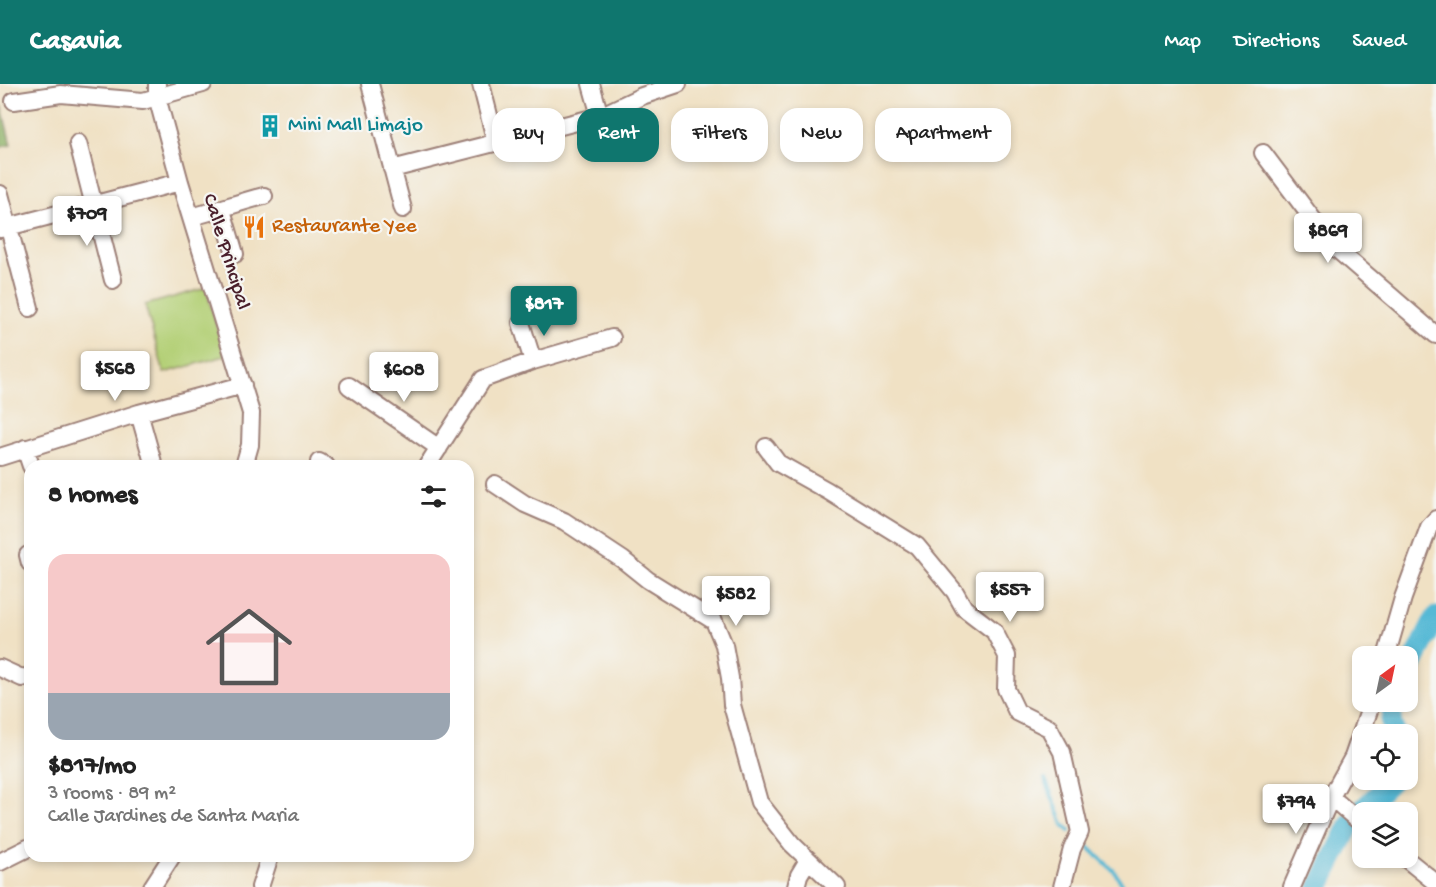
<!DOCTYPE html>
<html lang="en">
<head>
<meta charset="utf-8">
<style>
	body { margin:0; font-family:"Gochi Hand",sans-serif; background:#f6f6f6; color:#222; height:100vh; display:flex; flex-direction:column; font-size:22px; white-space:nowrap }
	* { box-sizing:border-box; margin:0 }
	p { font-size:20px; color:#767676 }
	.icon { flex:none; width:33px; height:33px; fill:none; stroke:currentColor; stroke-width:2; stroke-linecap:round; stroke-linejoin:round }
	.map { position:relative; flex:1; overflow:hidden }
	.sheet { position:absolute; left:24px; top:376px; width:450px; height:402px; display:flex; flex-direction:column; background:#fff; border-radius:18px; box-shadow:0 3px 9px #0003 }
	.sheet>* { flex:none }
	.guide { position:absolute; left:492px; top:24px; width:570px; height:54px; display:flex; gap:12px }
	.needle { width:39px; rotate:33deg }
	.buttons { position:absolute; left:1352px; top:562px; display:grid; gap:12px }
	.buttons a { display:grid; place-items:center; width:66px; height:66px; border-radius:12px; background:#fff; box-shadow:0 3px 9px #0003; font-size:30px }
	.price { position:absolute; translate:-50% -51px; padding:0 14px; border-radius:6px; background:#fff; color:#222; font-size:20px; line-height:39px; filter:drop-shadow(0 2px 3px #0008) }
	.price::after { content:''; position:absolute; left:50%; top:36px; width:18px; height:14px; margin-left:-9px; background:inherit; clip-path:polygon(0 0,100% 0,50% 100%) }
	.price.active { background:#0f766e; color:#fff }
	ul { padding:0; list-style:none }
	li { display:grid; align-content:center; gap:12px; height:318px; padding:0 24px }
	li span { display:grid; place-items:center; height:186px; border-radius:18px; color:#555 }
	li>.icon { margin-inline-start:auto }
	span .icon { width:108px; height:108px; fill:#fffc; stroke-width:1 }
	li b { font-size:26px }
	h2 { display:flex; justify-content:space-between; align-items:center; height:72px; padding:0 24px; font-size:26px }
	.pill { padding:0 21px; border-radius:18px; background:#fff; box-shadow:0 3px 9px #0003; font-size:21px; line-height:54px }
	.pill.active { background:#0f766e; color:#fff }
	header { display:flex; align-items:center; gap:36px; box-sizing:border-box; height:84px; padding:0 30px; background:#0f766e; color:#fff }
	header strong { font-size:28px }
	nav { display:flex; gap:33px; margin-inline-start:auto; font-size:21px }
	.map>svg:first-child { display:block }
	.green { fill:#b4d077; stroke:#7f7851; stroke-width:1.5 }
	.forest { fill:#8fb268; stroke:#6c684a; stroke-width:1.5 }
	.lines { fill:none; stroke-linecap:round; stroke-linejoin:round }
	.stream { stroke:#56b9d5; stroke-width:4 }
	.river { stroke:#56b9d5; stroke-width:21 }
	.minor-casing { stroke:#9d8078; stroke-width:20 }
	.minor { stroke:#fff; stroke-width:16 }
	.labels { text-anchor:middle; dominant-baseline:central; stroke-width:4.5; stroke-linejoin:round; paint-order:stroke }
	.culture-label { font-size:21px; fill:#0d838f; stroke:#f6f6f2; text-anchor:start }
	.food-label { font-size:21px; fill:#c56008; stroke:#f6f6f2; text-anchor:start }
	.street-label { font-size:21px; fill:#4a1f2b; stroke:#f6f6f2 }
</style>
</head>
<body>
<header>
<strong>Casavia</strong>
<nav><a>Map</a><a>Directions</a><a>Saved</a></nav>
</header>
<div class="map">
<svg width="1436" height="803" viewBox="0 0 1436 803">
	<rect width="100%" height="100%" fill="#f6f6f2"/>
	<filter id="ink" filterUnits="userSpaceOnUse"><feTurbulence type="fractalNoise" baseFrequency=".0167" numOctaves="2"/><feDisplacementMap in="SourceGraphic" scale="12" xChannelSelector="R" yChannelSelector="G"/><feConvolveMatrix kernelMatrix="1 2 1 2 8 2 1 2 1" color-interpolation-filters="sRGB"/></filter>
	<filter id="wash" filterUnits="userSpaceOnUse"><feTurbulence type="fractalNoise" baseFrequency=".008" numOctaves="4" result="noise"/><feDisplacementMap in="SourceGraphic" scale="24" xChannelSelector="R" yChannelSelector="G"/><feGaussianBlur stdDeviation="1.35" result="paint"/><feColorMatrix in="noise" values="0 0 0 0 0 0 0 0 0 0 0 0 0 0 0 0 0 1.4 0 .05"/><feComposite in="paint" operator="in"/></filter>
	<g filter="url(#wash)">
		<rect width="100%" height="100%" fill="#f0e1c4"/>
		<!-- green -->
		<path class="green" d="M206,204l19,68 -61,17 -19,-68z"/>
		<!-- forest -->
		<path class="forest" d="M0,16l11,45 -11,2z"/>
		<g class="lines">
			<!-- stream -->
			<path class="stream" d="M1045,695l18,45 7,7
				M1085,760l29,27 10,16"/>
			<!-- river -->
			<path class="river" d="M1407,591l29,-58
				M1393,618l-2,20 5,13
				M1362,726l30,-30
				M1319,803l32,-64"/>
		</g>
	</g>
	<g filter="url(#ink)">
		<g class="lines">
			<!-- minor casing -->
			<g class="minor-casing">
				<path id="minor" d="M157,0v13l23,85 71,231 -1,32 -6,21
					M370,0l33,125
					M481,0l15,59
					M591,0l9,32
					M14,17l47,-7 82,7 60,-17
					M78,59l35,137
					M1263,69l70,93 103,89
					M392,85l208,-53 42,-20 36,-12
					M0,110l30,114
					M222,126l13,44
					M191,133c25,-6 48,-15 73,-21
					M0,145l180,-47
					M521,239l12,38
					M349,302l90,62
					M139,329l15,53
					M766,363l12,16 50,28 89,55 38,46 9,16 30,23 13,25 -1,33 11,23 32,16 13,24 18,80 -8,17 -10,38
					M25,364l6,18
					M0,373l139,-44 104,-28
					M319,378l7,4
					M427,382l56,-87 50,-18 79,-23
					M495,400l30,20 39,17 59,39 25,20 66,41 10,24 6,33 2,27 27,97 33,42 45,43
					M28,471l2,8
					M1386,573l17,-59 26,-71 7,-8
					M0,584l22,10 8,-2
					M1331,713l31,27
					M1405,774l31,25
					M0,778l30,-15
					M152,803l20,-31
					M260,803l10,-31
					M796,803l3,-12 9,-15
					M1292,803l39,-90 22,-40 19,-55"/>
			</g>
			<!-- minor -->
			<use href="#minor" class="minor"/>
		</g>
	</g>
	<!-- icons -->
	<defs>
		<g id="building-bare" transform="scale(1.8)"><path d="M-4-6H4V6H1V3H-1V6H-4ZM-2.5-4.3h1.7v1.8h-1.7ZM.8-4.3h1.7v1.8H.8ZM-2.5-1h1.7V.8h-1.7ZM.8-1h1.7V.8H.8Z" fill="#0f9aa8" stroke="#f6f6f2" stroke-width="2.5" paint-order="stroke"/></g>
		<g id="restaurant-bare" transform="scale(1.8)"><path d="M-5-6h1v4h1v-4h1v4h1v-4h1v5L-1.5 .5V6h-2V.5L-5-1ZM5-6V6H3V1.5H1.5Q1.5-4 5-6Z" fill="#e8710a" stroke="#f6f6f2" stroke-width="2.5" paint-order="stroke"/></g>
	</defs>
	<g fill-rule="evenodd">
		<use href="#building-bare" x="270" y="42"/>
		<use href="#restaurant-bare" x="254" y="143"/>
	</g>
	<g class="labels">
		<!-- culture labels -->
		<g class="culture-label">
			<text x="288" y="42">Mini Mall Limajo</text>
		</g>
		<!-- food labels -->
		<g class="food-label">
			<text x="272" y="143">Restaurante Yee</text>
		</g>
		<!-- street labels -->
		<g class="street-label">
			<text transform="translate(225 168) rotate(73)">Calle Principal</text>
		</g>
	</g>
</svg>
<div class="buttons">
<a><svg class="needle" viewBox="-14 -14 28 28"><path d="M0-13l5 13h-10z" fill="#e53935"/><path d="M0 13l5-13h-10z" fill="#767676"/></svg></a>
<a><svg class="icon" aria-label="locate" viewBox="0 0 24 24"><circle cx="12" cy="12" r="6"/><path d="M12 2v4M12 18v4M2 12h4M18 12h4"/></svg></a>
<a><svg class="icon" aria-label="layers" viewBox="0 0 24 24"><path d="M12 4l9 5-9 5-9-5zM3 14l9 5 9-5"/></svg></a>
</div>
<b class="price" style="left:87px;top:163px">$709</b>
<b class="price" style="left:1328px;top:180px">$869</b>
<b class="price active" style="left:544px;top:253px">$817</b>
<b class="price" style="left:115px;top:318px">$568</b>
<b class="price" style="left:404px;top:319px">$608</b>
<b class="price" style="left:1010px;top:539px">$557</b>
<b class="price" style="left:736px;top:543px">$582</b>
<b class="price" style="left:1296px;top:751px">$794</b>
<div class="guide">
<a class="pill">Buy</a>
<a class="pill active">Rent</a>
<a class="pill">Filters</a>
<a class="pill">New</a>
<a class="pill">Apartment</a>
</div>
<section class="sheet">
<h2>8 homes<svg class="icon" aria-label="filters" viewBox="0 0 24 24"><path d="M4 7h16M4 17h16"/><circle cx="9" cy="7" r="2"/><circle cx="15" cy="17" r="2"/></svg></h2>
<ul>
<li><span style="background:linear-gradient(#f6c9c9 75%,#9aa5b1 0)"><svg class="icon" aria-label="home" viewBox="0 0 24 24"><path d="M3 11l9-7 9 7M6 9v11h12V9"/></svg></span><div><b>$817/mo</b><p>3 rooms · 89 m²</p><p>Calle Jardines de Santa Maria</p></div></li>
</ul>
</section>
</div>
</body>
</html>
